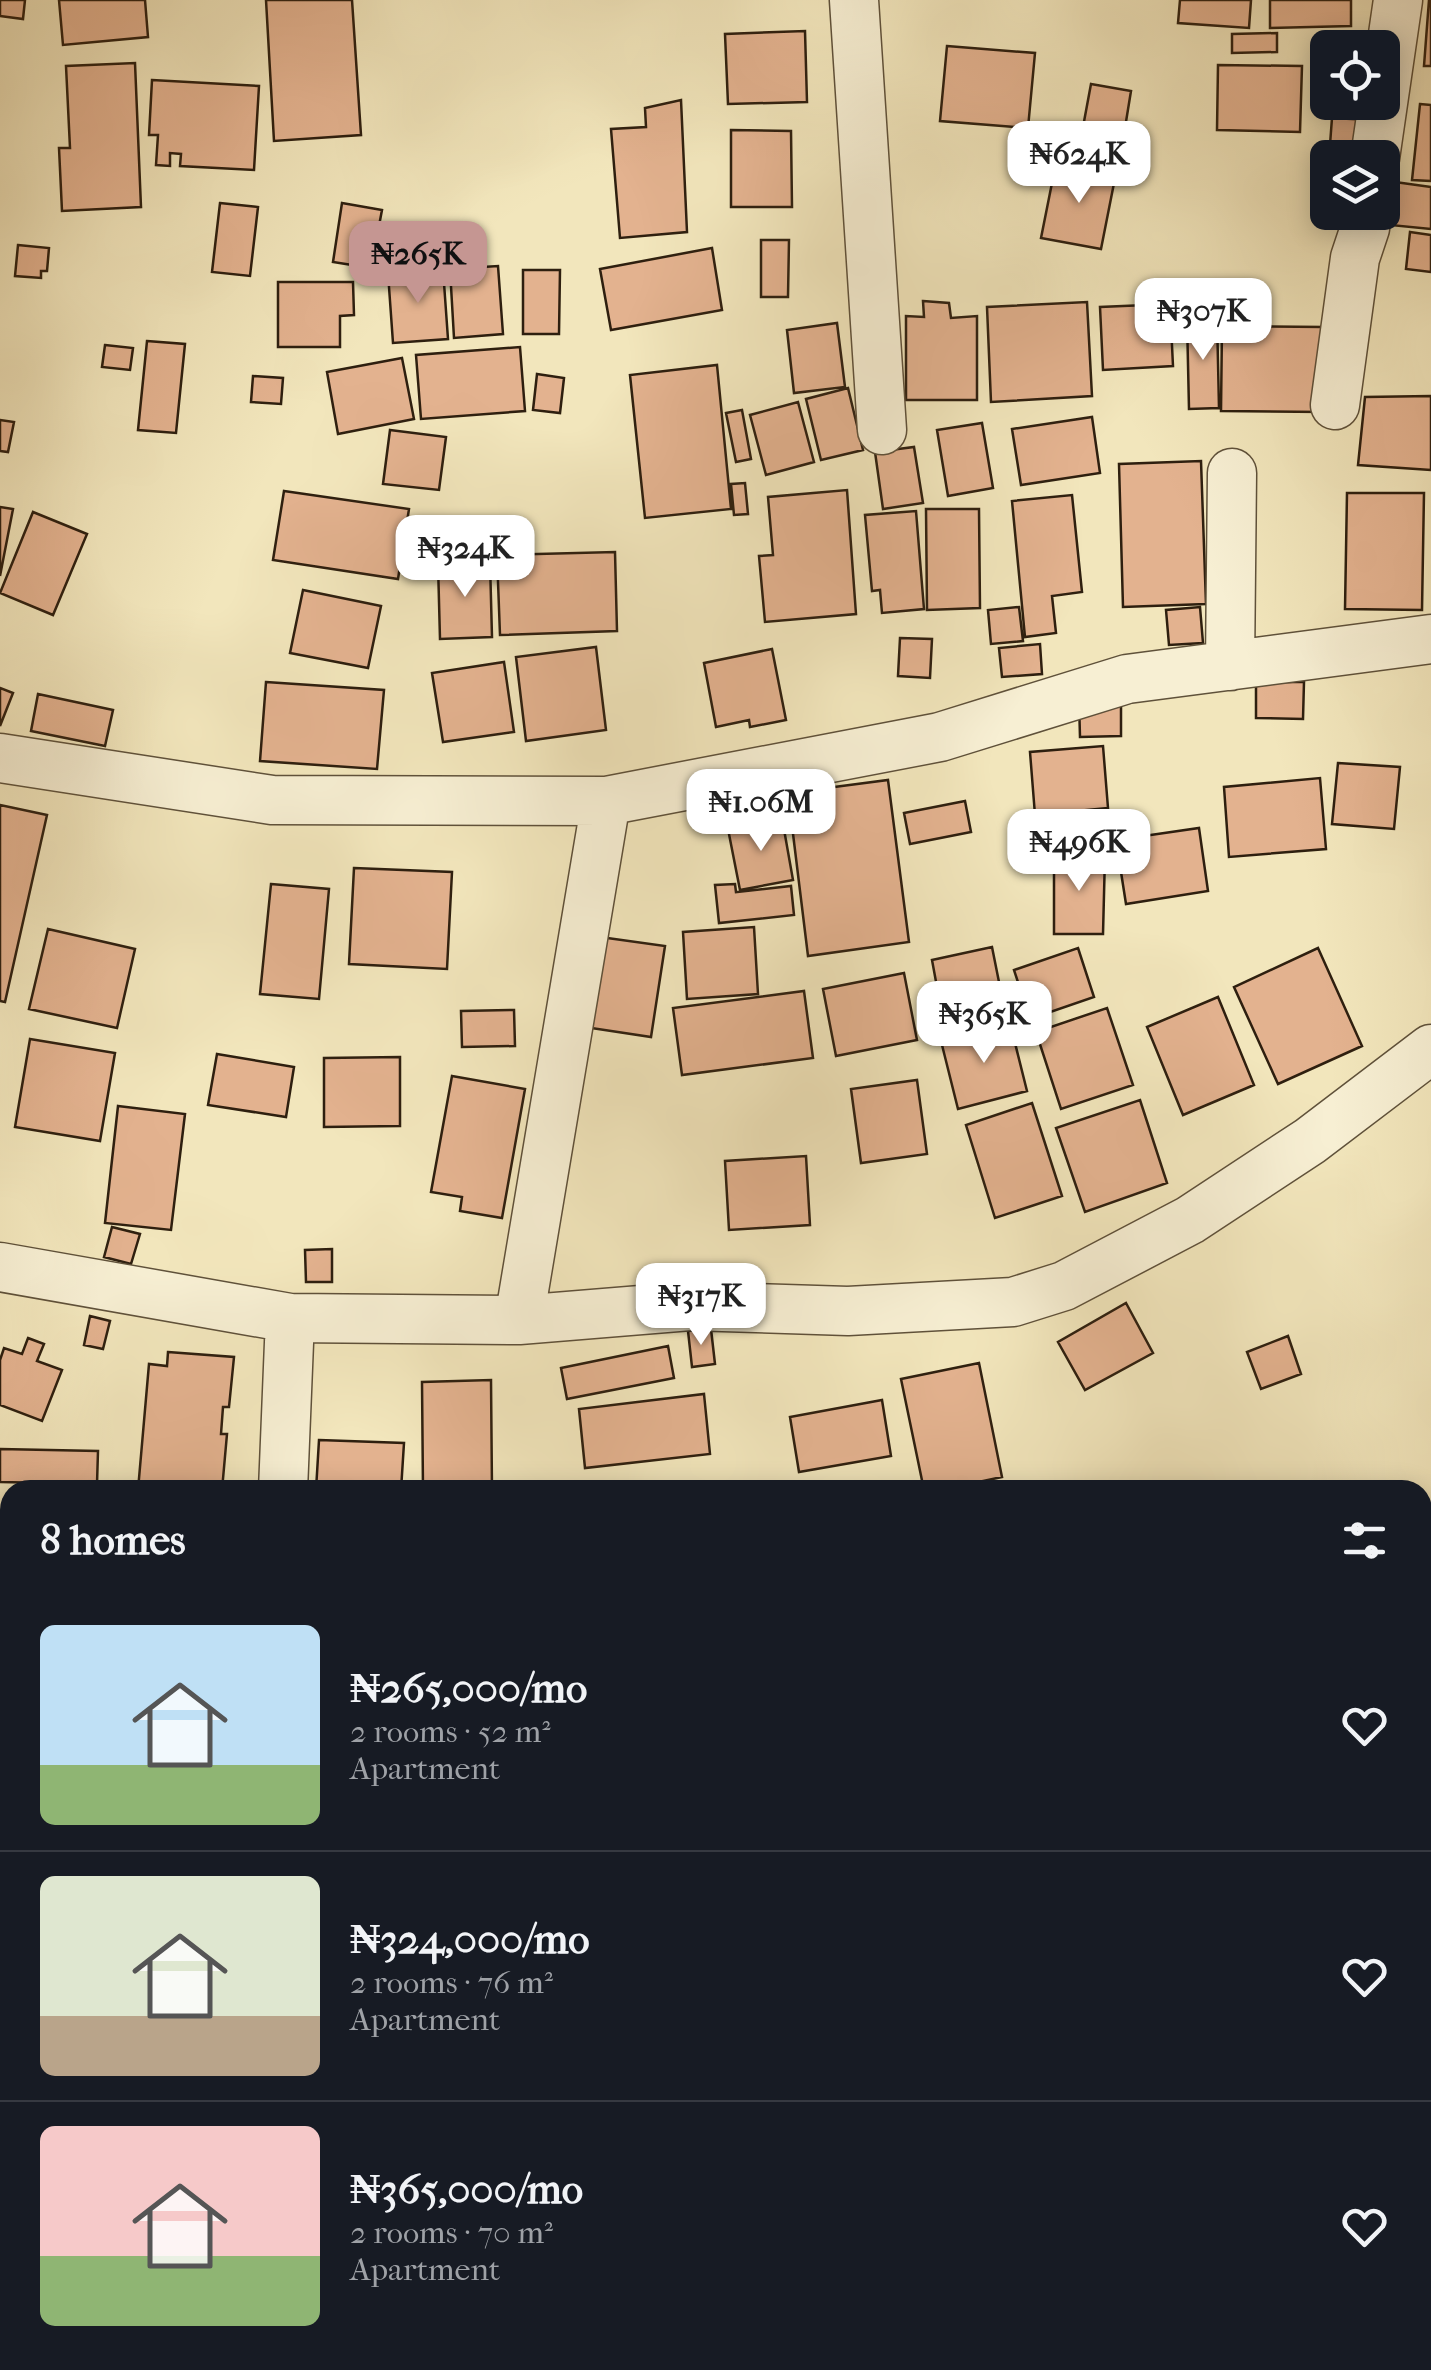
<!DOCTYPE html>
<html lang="en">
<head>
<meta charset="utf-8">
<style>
	body { margin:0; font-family:"IM FELL French Canon",serif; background:#20242c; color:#f1f3f6; height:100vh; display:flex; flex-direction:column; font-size:38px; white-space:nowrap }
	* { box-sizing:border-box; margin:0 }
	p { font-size:32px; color:#9ea1a6 }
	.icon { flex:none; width:55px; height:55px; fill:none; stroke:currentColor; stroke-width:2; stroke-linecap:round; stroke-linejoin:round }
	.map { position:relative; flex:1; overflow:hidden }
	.sheet { position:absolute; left:0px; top:1480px; width:1432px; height:890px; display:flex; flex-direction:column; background:#171b24; border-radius:30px 30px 0 0; box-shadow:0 5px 25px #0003 }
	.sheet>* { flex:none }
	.controls { position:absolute; left:1310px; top:30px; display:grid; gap:20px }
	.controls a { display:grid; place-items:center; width:90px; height:90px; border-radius:15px; background:#171b24; box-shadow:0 5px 25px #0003; font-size:50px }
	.price { position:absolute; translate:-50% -85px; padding:0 22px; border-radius:20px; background:#fff; color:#222; font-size:32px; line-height:65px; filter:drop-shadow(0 2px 5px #0008) }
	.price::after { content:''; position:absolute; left:50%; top:60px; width:30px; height:22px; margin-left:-15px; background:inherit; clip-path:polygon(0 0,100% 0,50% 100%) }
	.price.current { background:#c59692; color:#111 }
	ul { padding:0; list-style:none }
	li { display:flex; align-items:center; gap:30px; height:250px; padding:0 40px }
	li+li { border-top:2px solid #363941 }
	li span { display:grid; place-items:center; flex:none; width:280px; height:200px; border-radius:15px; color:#555 }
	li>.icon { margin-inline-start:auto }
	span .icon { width:120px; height:120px; fill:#fffc; stroke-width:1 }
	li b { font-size:42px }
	h2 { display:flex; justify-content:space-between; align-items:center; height:120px; padding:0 40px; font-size:42px }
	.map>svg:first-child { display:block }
	.building { fill:#e3b28f; stroke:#2e1f0f; stroke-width:2.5 }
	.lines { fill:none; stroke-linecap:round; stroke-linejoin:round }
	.minor-casing { stroke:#5f513a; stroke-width:51 }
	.minor { stroke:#f7efd3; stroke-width:48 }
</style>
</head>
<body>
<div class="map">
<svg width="1431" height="2370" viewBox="0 0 1431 2370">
	<rect width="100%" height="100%" fill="#f2e6bc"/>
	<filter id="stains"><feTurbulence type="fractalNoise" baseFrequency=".002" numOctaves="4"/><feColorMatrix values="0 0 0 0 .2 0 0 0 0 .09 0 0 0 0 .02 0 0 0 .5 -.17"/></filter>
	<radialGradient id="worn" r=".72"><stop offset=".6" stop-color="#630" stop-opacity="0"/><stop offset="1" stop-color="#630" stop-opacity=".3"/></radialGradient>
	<!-- building -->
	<path class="building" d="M0,0h25l-2,19 -23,-3z
		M59,0h86l3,37 -85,8z
		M266,0h86l9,135 -87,6z
		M1180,0h71l-2,28 -71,-5z
		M1270,0h81v26l-81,2z
		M1429,0h2v66h-7z
		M805,31l2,71 -79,2 -3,-70z
		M1277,33v19l-45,1v-19z
		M947,46l88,7 -7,75 -88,-7z
		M135,63l6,144 -79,4 -3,-63h11l-4,-82z
		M1218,65l84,1 -2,66 -83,-2z
		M1314,65h14v37h29v4l-44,-2z
		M152,80l107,6 -5,84 -74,-4 1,-12 -11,-1v13l-14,-1 2,-30h-9z
		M1091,84l40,7 -7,43 -41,-7z
		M681,100l6,132 -67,6 -9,-109 35,-2 -1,-19z
		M1420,104l11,1v76l-19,-1z
		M1332,118l39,2 -4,38h-38z
		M731,130l60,1 1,76h-61z
		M1056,163l60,10 -15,76 -60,-11z
		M1395,182l36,5v42l-41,-4z
		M220,203l38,4 -8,69 -38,-4z
		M342,203l40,7 -11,58 -38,-6z
		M1410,232l21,3v37l-25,-3z
		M761,240h28l-1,57h-27z
		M18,245l31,3 -2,23h-6v7l-26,-2z
		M712,248l10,62 -111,20 -11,-61z
		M498,266l5,68 -49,4 -4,-69z
		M443,269l5,70 -55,4 -5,-70z
		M523,270h37l-1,64h-36z
		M278,282h75l1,33 -14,1v31h-62z
		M923,301l26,2 2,15 26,-2v84h-71v-84l18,1z
		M1087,302l5,94 -101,6 -4,-95z
		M1170,304l3,62 -70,4 -3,-63z
		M1217,317l2,91 -30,1 -2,-90z
		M837,323l8,64 -51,6 -7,-63z
		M1222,326l102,1 -1,85 -102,-1z
		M147,341l38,3 -9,89 -38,-3z
		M105,345l28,3 -3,22 -28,-3z
		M520,347l5,64 -104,8 -5,-64z
		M402,358l12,61 -76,15 -11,-62z
		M717,365l14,144 -86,9 -15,-143z
		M537,374l27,4 -4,35 -27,-3z
		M253,376l30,2 -2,26 -30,-2z
		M848,388l15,62 -42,10 -15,-61z
		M1431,396v74l-73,-5 7,-68z
		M798,402l16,60 -48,13 -16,-60z
		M742,410l9,49 -15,3 -10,-49z
		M1092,417l8,56 -79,12 -9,-56z
		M0,420l14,2 -6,30 -8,-1z
		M982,423l11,65 -45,8 -11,-66z
		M390,430l56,7 -7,53 -56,-6z
		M914,447l9,56 -40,6 -8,-57z
		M1201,461l5,143 -83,3 -4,-143z
		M745,483l3,31 -14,1 -3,-31z
		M847,490l9,124 -91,8 -6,-66 14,-1 -5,-58z
		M284,491l125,18 -11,70 -125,-19z
		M1347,493h77l-2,117 -77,-1z
		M1072,495l10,97 -30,4 4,37 -31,4 -13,-136z
		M0,507l13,2 -13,67z
		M926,509h53l1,99 -53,2z
		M916,511l8,98 -42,4 -2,-23 -8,1 -7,-76z
		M33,512l54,22 -34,81 -53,-22z
		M615,552l2,79 -117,4 -3,-80z
		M490,562l2,75 -52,2 -2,-75z
		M303,590l78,16 -13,62 -78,-15z
		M1019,607l4,34 -32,3 -3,-34z
		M1200,607l3,36 -34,2 -3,-35z
		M900,638l32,1 -2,39 -32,-2z
		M1040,644l2,30 -40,3 -3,-29z
		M596,647l10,83 -80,11 -10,-84z
		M772,649l14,71 -36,7 -1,-7 -33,7 -12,-64z
		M504,662l10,70 -71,10 -11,-69z
		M266,682l118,8 -7,79 -117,-8z
		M1256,682h48l-1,37 -47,-1z
		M0,688l13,5 -13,33z
		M38,694l75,16 -8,36 -74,-15z
		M1121,700v36l-41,1 -1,-36z
		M1103,746l5,62 -73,7 -5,-63z
		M1338,763l62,4 -6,62 -62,-5z
		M1320,778l6,71 -97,8 -5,-70z
		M888,780l21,162 -101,14 -20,-163z
		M965,801l6,31 -61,12 -6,-31z
		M0,805l47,10 -42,187 -5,-1z
		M782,818l11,62 -53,10 -12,-61z
		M1199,828l9,63 -82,13 -10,-64z
		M1054,854l51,1 -2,79h-49z
		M354,868l98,4 -5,97 -98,-5z
		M271,884l58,5 -10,110 -59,-5z
		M735,884l1,8 55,-6 3,29 -75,8 -4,-38z
		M754,927l4,67 -71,5 -4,-67z
		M48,929l87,20 -18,79 -88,-19z
		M593,936l72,10 -14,91 -73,-11z
		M992,947l13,65 -61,13 -12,-65z
		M1078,948l16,49 -64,22 -16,-49z
		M1318,948l44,98 -84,38 -44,-97z
		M904,973l13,67 -81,16 -13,-67z
		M804,991l9,67 -131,17 -9,-67z
		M1218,997l36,88 -71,30 -36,-88z
		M1107,1008l26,77 -72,24 -25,-77z
		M514,1010l1,36 -53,1 -1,-36z
		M1010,1023l17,68 -69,18 -17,-68z
		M30,1039l85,14 -15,88 -85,-14z
		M217,1054l77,13 -8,50 -78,-12z
		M400,1057v69l-76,1v-69z
		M452,1076l73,13 -23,129 -42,-7 2,-14 -31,-5z
		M917,1080l10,74 -66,9 -10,-74z
		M1140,1100l27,83 -82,29 -29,-84z
		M1032,1103l30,93 -67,22 -29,-93z
		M118,1106l67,8 -14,116 -66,-7z
		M806,1156l4,69 -81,5 -4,-69z
		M112,1227l28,7 -9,30 -27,-7z
		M332,1249v33h-26l-1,-32z
		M1126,1303l27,50 -68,37 -27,-48z
		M90,1316l20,5 -7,28 -19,-4z
		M711,1329l4,35 -23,3 -4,-36z
		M1288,1336l13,38 -40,15 -14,-37z
		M28,1338l16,6 -7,17 25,9 -20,51 -42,-16v-45l4,-12 18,6z
		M668,1346l6,32 -107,21 -6,-31z
		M168,1352l66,5 -5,50h-6l-2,27h6l-5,56h-84l11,-126 18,2z
		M979,1363l23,114 -61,13h-17l-23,-111z
		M491,1380l1,110h-69l-1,-108z
		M704,1394l6,60 -125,14 -6,-59z
		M882,1400l9,56 -92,16 -9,-55z
		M319,1440l85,3 -3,47h-85z
		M0,1449l98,2 -1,33 -97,-2z
		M0,1751l10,3v42l-10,-4z
		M0,1820l10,5v102l-10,-4z
		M0,2128l10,5 -1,83 -9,-5z
		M10,2344v16h84l13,10h-107v-12z
		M133,2360h72l-10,10h-52z
		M308,2360h32l8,9 -31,1z
		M418,2360h97l-13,10h-76z
		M626,2360h88l10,10h-107z
		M744,2360h88l-11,10h-78l-4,-5z
		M972,2360h27l11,10h-47z
		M1144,2360h15l16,10h-37z"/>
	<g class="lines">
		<!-- minor casing -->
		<g class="minor-casing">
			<path id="minor" d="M854,0l28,430
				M1375,158l23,-158
				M1335,405l20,-147 10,-30 2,-16
				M1230,666l2,-193
				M0,758l272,42 334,1 334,-64 187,-58 304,-40
				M0,1267l290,51 229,2 171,-14 158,5 165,-9 51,-16 126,-66 120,-79 121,-92
				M519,1320l87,-519
				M283,1490l7,-172
				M1422,1607l9,-4
				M0,1676l10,-33
				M1422,2088l9,-2
				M0,2319l10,-16
				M265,2370l9,-10
				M937,2370l11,-10"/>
		</g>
		<!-- minor -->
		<use href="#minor" class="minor"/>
	</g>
	<rect width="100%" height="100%" filter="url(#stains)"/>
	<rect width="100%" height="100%" fill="url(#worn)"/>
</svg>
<div class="controls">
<a><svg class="icon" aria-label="locate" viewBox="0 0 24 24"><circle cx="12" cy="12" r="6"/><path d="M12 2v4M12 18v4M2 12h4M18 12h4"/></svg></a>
<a><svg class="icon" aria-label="layers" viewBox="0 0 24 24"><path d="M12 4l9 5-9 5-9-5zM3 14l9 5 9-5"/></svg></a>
</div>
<b class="price" style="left:1079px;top:206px">₦624K</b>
<b class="price current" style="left:418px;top:306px">₦265K</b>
<b class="price" style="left:1203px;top:363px">₦307K</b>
<b class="price" style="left:465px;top:600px">₦324K</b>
<b class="price" style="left:761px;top:854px">₦1.06M</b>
<b class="price" style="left:1079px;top:894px">₦496K</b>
<b class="price" style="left:984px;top:1066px">₦365K</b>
<b class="price" style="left:701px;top:1348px">₦317K</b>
<section class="sheet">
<h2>8 homes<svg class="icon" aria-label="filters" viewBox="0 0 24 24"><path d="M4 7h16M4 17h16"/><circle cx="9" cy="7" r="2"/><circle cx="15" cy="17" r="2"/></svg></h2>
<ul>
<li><span style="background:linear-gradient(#bfe0f5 70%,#8fb573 0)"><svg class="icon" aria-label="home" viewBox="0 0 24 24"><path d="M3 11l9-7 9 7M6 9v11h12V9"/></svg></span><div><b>₦265,000/mo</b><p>2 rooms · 52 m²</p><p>Apartment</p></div><svg class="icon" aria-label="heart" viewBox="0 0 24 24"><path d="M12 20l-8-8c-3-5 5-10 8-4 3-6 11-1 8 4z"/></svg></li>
<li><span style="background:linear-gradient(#dfe7d0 70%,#b9a48a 0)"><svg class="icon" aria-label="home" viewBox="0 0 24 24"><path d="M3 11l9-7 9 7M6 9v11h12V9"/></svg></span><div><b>₦324,000/mo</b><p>2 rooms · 76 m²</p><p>Apartment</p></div><svg class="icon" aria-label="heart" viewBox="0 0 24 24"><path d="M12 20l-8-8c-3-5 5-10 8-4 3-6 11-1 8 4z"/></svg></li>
<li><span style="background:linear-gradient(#f6c9c9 65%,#8fb573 0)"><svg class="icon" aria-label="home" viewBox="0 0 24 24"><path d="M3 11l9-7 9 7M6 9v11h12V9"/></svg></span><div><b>₦365,000/mo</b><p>2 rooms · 70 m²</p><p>Apartment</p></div><svg class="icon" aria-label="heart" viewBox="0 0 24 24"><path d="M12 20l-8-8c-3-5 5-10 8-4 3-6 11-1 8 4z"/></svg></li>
</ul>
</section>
</div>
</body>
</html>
